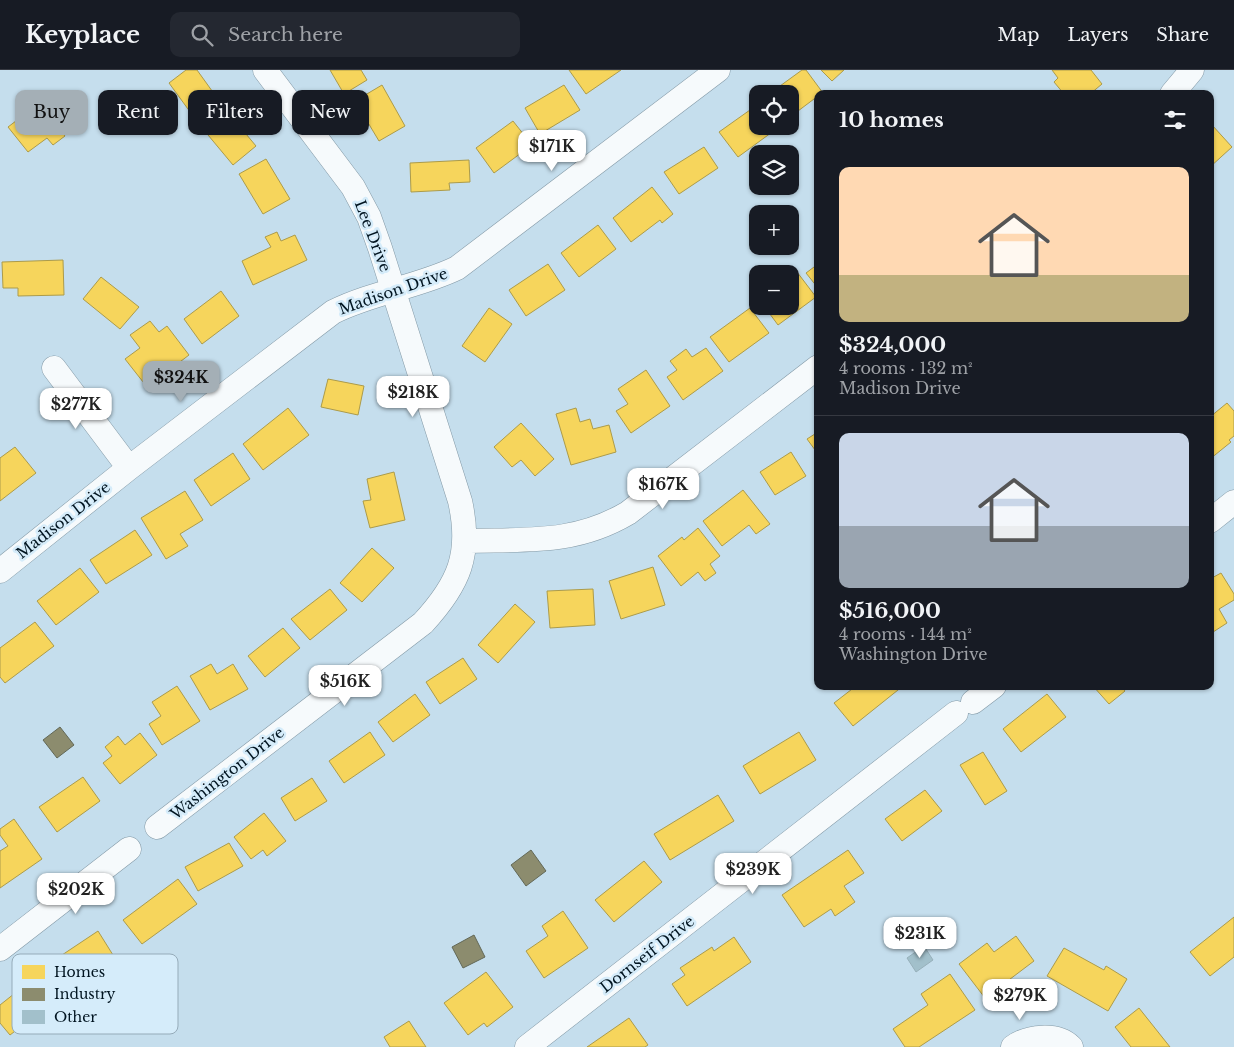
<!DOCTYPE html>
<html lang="en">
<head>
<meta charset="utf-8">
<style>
	body { margin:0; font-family:"Libre Baskerville",serif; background:#242831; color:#f1f3f6; height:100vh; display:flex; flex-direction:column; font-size:19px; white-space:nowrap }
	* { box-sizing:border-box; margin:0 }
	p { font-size:16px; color:#9ea1a6 }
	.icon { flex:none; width:28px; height:28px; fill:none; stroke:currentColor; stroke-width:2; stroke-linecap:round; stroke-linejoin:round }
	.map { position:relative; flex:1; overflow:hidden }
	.drawer { position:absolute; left:814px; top:20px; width:400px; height:600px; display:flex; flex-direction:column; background:#171b24; border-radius:10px; box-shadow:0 1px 4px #0004 }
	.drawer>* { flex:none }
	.guide { position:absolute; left:15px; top:20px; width:475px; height:45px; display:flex; gap:10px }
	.buttons { position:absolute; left:749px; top:15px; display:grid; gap:10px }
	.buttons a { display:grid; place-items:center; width:50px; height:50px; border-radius:10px; background:#171b24; box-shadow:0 1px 4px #0004; font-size:25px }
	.price { position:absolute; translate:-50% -42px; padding:0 11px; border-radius:10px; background:#fff; color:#222; font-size:16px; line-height:32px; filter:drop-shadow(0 1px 2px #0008) }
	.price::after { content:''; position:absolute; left:50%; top:30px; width:15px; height:11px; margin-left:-8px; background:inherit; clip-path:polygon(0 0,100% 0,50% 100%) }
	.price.active { background:#a4afb6; color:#111 }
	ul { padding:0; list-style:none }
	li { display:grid; align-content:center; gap:10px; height:265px; padding:0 25px }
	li+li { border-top:1px solid #363941 }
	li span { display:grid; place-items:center; height:155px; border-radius:10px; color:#555 }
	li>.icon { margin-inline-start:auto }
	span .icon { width:90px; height:90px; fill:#fffc; stroke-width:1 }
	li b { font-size:21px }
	h2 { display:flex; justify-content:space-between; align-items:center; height:60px; padding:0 25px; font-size:21px }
	.chip { padding:0 18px; border-radius:10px; background:#171b24; box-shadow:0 1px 4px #0004; font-size:18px; line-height:45px }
	.chip.active { background:#a4afb6; color:#111 }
	header { display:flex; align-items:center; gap:30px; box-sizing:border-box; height:70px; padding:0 25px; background:#171b24; border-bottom:1px solid #363941 }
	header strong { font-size:24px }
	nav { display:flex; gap:28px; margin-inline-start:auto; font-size:18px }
	.search { width:350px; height:45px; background:#242831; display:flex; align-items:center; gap:12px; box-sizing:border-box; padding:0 18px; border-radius:10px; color:#9ea1a6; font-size:19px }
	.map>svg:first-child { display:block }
	.homes { fill:#f6d55c; stroke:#ac9b4a }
	.industry { fill:#8c8c6e; stroke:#626857 }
	.building { fill:#a2c0cb; stroke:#97b0ba }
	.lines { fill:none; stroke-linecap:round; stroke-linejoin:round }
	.street-casing { stroke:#8399a6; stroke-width:25 }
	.street { stroke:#f6fafc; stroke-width:24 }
	.labels { text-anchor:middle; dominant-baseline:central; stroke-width:5; stroke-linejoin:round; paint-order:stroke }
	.street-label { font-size:15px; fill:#001420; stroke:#d5ecfa }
	.key { fill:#d5ecfa; stroke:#95abb9; stroke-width:1 }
	.key-label { font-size:14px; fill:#001420 }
</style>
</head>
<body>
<header>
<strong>Keyplace</strong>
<div class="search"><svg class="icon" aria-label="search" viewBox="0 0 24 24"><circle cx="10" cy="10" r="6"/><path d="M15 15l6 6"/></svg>Search here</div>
<nav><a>Map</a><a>Layers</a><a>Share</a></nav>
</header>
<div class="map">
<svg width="1234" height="977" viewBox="0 0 1234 977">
	<rect width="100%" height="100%" fill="#c5deed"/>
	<!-- homes -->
	<path class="homes" d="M186,0h11l23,32 -24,18 -27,-37z
		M330,0h31l6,10 -23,14z
		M569,0h52l-35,24z
		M802,0h4l17,23 -5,1v2l-28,21v-23h-21z
		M821,0h23l-12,11z
		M1052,0h39l11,14 -12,10h-26l-10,-12 4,-4z
		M382,15l23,41 -26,15 -24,-40z
		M564,15l16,25 -40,24 -15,-26z
		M54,22l18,24 -14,11 7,9 -12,9 -6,-7 -19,14 -20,-25z
		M757,35l1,21h15l2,4 -37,27 -19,-25z
		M226,40l30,36 -23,19 -30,-36z
		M513,51l19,24 -38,28 -18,-25z
		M1212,55l20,22 -22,20v-40z
		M704,77l14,21 -39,26 -15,-22z
		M266,89l24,40 -27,15 -24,-40z
		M469,90l1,22 -21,1 1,7 -39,2 -1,-29z
		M652,117l21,27 -11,9 -2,-3 -29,22 -18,-24z
		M598,155l18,24 -37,28 -18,-24z
		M277,162l4,9 14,-6 12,25 -54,25 -11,-24 29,-14 -6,-10z
		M63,190l1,35 -46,1v-8h-15l-1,-26z
		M548,194l17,26 -39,26 -17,-26z
		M818,194v24l-12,-15z
		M797,202l19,25 -38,28 -14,-19h26v-28z
		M101,207l38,30 -19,22 -37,-30z
		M221,221l18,25 -37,28 -18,-25z
		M489,238l23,16 -27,38 -23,-16z
		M750,238l19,25 -40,29 -19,-25z
		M150,251l9,11 8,-6 22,29 -42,32 -22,-28 15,-11 -10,-13z
		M706,278l17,23 -40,29 -16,-23 10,-7 -7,-9 16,-12 6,8z
		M646,300l24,36 -39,27 -15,-22 12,-7 -10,-15z
		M328,309l36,7 -6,29 -37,-8z
		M1227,333l7,8v25l-5,4 2,2 -21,17v-42z
		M288,338l21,27 -46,35 -20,-26z
		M576,338l4,14 10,-3 3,10 16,-4 7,27 -45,13 -15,-51z
		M521,353l33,36 -19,17 -14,-16 -9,7 -18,-20z
		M818,362v22l-11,-15z
		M15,377l21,26 -36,28v-43z
		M791,382l15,24 -31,19 -15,-23z
		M233,383l17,26 -39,27 -17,-26z
		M394,402l11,48 -35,8 -7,-27 8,-1 -4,-21z
		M743,420l27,34 -14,10 -7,-9 -27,21 -19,-25z
		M185,421l18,29 -23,14 8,12 -22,13 -25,-41z
		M698,458l22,28 -10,8 6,9 -11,8 -7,-9 -17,14 -23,-30 24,-19 2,3z
		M135,460l17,25 -46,29 -16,-24z
		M372,478l22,20 -32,34 -22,-19z
		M653,497l12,38 -44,14 -12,-38z
		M80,498l19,24 -43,33 -19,-24z
		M1221,503l13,21v6l-15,9 8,14 -17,11v-55z
		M330,519l17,21 -37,30 -19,-21z
		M593,519l2,36 -45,3 -3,-37z
		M515,534l20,18 -37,41 -20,-18z
		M35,552l19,24 -49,37 -5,-6v-29z
		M283,558l17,20 -35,29 -17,-21z
		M463,588l14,21 -37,25 -14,-22z
		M211,594l6,10 16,-10 15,25 -38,21 -20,-34z
		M177,616l23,35 -38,24 -13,-21 12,-8 -9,-14z
		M856,616h47l-50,40 -19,-23z
		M1093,616h28l4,5 -16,13z
		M415,624l15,21 -37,27 -15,-20z
		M1047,624l19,23 -45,35 -18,-23z
		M370,662l15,23 -41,28 -15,-22z
		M799,662l17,28 -56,34 -17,-28z
		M140,663l17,22 -37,29 -17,-21 9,-7 -7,-9 13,-11 7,9z
		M983,682l24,39 -22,14 -25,-40z
		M83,707l17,24 -43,31 -18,-25z
		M312,708l15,23 -32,20 -14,-23z
		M925,720l17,21 -40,30 -17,-22z
		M718,725l16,26 -64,39 -16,-26z
		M264,743l22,28 -19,15 -4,-6 -12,9 -17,-22z
		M14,749l28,40 -42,29v-37l8,-5 -8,-11v-6z
		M229,773l14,23 -45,25 -13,-24z
		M848,780l16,23 -20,13 11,16 -20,14 -4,-7 -27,18 -22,-32z
		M644,791l18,21 -48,40 -19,-22z
		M178,809l19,25 -55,40 -19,-24z
		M563,841l25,37 -44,30 -18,-27 22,-15 -6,-10z
		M1234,847v40l-24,19 -20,-24z
		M98,861l15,24 -8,5 9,12 -20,13 -6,-10 -18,12 -17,-26z
		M1016,866l18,25 -49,37 -26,-34 28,-21 7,9z
		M734,867l17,25 -64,44 -15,-22 13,-9 -5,-7 32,-21 2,4z
		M1064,878l40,22 2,-4 21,13 -19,32 -61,-35z
		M486,902l27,35 -26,20 -3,-4 -16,12 -24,-32z
		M950,904l25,36 -56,37h-14l-12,-18 35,-24 -7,-11z
		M34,908l19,24 -43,33 -10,-12v-18z
		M1139,938l31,39h-39l-16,-20z
		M629,948l19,27 -3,2h-58z
		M409,951l17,26h-36l-6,-10z"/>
	<!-- industry -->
	<path class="industry" d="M60,657l14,18 -17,13 -14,-18z
		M531,780l15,21 -20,15 -15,-21z
		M474,865l11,22 -22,11 -11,-21z"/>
	<!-- building -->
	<path class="building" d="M924,876l9,14 -17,12 -9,-14z"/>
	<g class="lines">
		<!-- street casing -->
		<g class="street-casing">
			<path id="street" d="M1172,24l20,-24
				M54,298l75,100
				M1210,451l24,-19
				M465,471c60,-2 109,4 163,-28l190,-146
				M0,501l129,-103 204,-156c40,-20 85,-25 124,-44l261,-198
				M973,632l21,-16
				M157,757l266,-204c36,-39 49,-69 37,-122l-80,-253 -11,-31 -16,-30 -88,-117
				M0,879l129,-100
				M527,977l429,-334
				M1013,977c15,-11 44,-14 58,0"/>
		</g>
		<!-- street -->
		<use href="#street" class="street"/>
	</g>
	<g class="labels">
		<!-- street labels -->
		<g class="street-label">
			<text transform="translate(373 166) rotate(69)">Lee Drive</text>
			<text transform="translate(393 221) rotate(-19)">Madison Drive</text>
			<text transform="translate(63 450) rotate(-38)">Madison Drive</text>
			<text transform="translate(227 703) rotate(-38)">Washington Drive</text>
			<text transform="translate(647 884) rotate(-38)">Dornseif Drive</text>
		</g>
	</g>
	<!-- legend -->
	<rect x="12" y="884" width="166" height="80" rx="8" class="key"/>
	<rect x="22" y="895" width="23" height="14" fill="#f6d55c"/>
	<rect x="22" y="918" width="23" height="13" fill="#8c8c6e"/>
	<rect x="22" y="940" width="23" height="14" fill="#a2c0cb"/>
	<g class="key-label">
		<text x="54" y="907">Homes</text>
		<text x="54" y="929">Industry</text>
		<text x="54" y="952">Other</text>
	</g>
</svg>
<div class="buttons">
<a><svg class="icon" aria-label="locate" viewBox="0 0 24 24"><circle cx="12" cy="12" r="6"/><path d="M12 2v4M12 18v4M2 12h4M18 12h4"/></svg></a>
<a><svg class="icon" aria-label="layers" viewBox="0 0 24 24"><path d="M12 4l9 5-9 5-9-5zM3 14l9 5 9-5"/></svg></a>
<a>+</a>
<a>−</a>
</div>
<b class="price" style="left:552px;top:102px">$171K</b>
<b class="price active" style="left:181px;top:333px">$324K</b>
<b class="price" style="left:413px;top:348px">$218K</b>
<b class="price" style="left:76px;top:360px">$277K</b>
<b class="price" style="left:663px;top:440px">$167K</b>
<b class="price" style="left:345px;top:637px">$516K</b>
<b class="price" style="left:753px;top:825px">$239K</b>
<b class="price" style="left:76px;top:845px">$202K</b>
<b class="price" style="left:920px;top:889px">$231K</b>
<b class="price" style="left:1020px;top:951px">$279K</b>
<div class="guide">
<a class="chip active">Buy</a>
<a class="chip">Rent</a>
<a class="chip">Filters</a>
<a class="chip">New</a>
</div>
<section class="drawer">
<h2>10 homes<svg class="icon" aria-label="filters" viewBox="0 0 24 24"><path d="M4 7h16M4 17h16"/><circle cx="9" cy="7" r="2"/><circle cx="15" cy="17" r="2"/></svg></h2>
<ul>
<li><span style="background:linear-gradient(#ffd9b3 70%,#c2b280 0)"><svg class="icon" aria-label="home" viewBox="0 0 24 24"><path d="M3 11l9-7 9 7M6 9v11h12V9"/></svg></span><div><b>$324,000</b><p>4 rooms · 132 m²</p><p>Madison Drive</p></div></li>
<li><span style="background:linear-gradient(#c9d6e8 60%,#9aa5b1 0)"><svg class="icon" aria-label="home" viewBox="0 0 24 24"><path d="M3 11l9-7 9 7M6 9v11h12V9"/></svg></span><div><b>$516,000</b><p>4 rooms · 144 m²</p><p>Washington Drive</p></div></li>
</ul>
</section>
</div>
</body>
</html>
